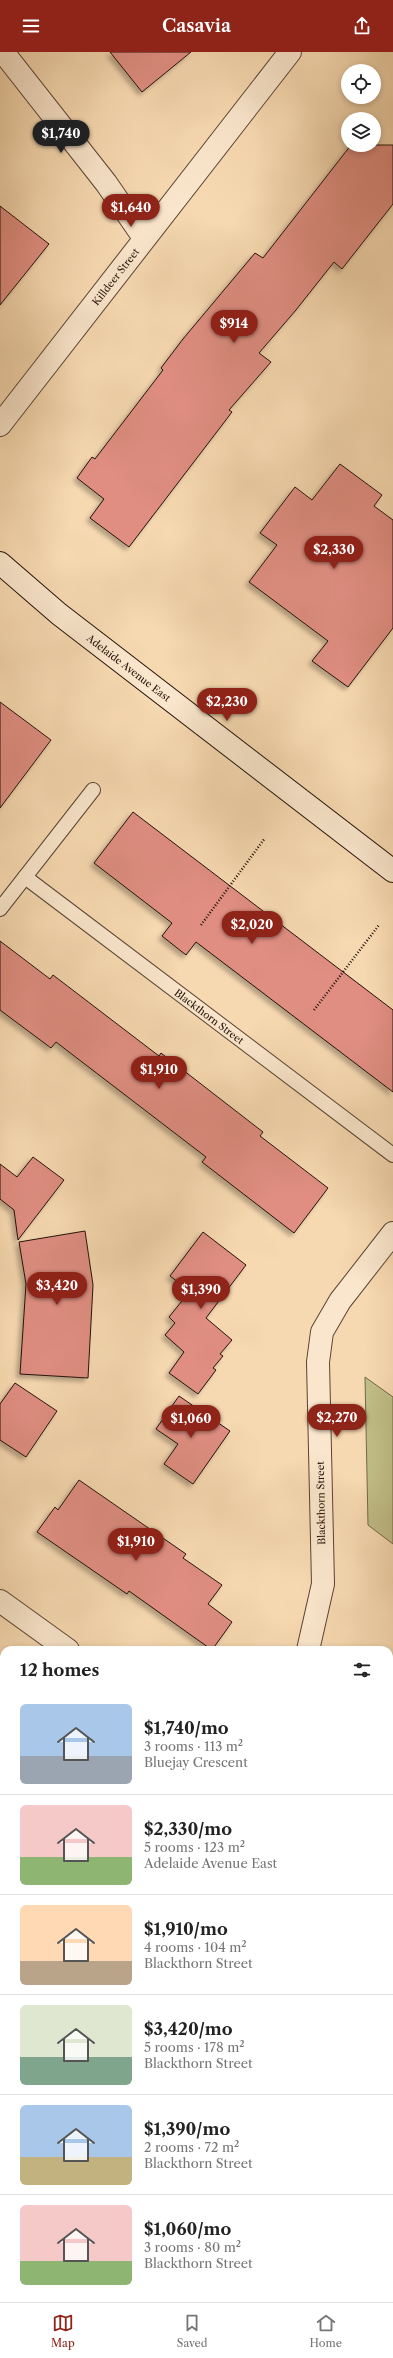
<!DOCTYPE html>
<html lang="en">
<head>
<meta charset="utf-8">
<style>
	body { margin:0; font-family:"Libre Caslon Text",serif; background:#f2f2f2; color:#222; height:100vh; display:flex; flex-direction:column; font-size:15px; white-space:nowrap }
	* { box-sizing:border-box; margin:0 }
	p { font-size:13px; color:#767676 }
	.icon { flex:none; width:22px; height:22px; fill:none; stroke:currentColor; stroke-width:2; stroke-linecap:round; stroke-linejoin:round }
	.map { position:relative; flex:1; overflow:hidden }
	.side { position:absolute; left:0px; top:1594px; width:393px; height:656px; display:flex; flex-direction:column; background:#fff; border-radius:12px 12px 0 0; box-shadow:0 2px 6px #0003 }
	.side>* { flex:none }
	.tools { position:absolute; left:341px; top:12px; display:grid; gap:8px }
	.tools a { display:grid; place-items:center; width:40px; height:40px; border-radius:50%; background:#fff; box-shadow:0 2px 6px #0003; font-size:20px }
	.price { position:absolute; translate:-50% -34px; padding:0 9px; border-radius:14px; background:#8f2418; color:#fff; font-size:13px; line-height:26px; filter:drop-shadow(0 1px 2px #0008) }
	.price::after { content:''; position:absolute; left:50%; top:24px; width:12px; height:9px; margin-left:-6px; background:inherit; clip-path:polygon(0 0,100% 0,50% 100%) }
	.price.on { background:#222; color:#fff }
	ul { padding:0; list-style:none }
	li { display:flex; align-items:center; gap:12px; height:100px; padding:0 20px }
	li+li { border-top:1px solid #e0e0e0 }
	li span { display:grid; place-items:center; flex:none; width:112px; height:80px; border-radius:6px; color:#555 }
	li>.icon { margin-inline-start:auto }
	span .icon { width:48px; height:48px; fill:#fffc; stroke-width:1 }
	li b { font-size:17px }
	h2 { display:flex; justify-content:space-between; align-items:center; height:48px; padding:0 20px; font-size:17px }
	header { display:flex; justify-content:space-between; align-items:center; height:52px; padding:0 20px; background:#8f2418; color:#fff; font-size:18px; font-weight:600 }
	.tab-bar { display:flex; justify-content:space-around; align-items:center; height:56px; border-top:1px solid #e0e0e0; background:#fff; font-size:11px; color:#767676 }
	.tab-bar a { display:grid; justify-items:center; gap:2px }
	.tab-bar .on { color:#8f2418 }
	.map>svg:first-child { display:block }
	.green { fill:#c1be88; stroke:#726849 }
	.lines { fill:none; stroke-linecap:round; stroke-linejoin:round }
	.stream { stroke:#707572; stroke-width:10 }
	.building { fill:#e08e82; stroke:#23120a; filter:url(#shadow) }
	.lane-casing { stroke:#584434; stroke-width:16 }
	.street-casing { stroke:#584434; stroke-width:24 }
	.secondary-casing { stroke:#23120a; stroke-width:24 }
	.path { stroke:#23120a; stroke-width:2.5; stroke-dasharray:1 2; stroke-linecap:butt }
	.lane { stroke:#fae6cc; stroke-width:14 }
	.street { stroke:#fae6cc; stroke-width:22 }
	.secondary { stroke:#fae6cc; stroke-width:22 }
	.labels { text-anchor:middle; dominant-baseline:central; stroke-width:3; stroke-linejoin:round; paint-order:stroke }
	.street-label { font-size:10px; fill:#23120a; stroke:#fae6cc }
</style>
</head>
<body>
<header><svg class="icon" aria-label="menu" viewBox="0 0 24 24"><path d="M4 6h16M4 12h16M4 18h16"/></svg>Casavia<svg class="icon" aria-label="share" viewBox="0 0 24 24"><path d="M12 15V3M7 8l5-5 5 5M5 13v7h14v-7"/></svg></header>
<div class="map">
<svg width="393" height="2250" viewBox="0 0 393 2250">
	<defs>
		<filter id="shadow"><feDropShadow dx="-3.5" dy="3.5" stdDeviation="2" flood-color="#0004"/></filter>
	</defs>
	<rect width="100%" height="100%" fill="#f7d9b1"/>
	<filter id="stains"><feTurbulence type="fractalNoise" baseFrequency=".005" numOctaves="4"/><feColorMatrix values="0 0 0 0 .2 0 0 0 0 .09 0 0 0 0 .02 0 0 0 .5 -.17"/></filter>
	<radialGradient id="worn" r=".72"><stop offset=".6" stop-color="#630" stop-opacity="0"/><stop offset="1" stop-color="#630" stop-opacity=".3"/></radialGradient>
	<!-- green -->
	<path class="green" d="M365,1325l28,20v147l-25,-19z
		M0,1805l4,3v438h385v-415l4,-2v421h-393z"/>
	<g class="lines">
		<!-- stream -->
		<path class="stream" d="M0,2100l4,4
			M203,2246l12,4"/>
	</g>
	<!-- building -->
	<path class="building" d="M110,0h81l-49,40z
		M351,93h42v59l-51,65 -8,-7 -38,48 -37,43 12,9 -42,48 3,2 -103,135 -39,-29 14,-19 -27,-21 15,-21 3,2 68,-89 -2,-2 22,-29 72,-86 8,5z
		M0,154l49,38 -49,61z
		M340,412l42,31 -8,11 19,14v108l-45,59 -36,-26 16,-20 -79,-59 28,-37 -17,-12 35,-46 17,13z
		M0,650l51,38 -51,68z
		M133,760l260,198v82l-197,-150 -10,13 -24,-19 10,-13 -78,-60z
		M0,889l50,38 3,-4 106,81 2,-3 102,79 -3,4 68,52 -34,45 -92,-71 4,-5 -150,-115 -5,6 -51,-38z
		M33,1105l31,23 -46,60 -4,-30 -14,-11v-35l17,13z
		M85,1179l8,54 -5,93 -68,-4 6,-90 -7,-42z
		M203,1180l43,33 -40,53 26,22 -12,14 3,2 -10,12 3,2 -18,24 -29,-21 15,-21 -19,-17 10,-12 -6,-6 21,-26 -20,-15z
		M15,1331l42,28 -31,46 -26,-17v-36z
		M179,1344l51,35 -37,53 -29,-20 14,-20 -22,-15z
		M79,1428l107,74 -3,4 39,27 -14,19 24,18 -20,28 -83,-59 -2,3 -90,-62 18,-25 3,3z"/>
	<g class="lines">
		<!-- lane casing -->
		<g class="lane-casing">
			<g id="lane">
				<path id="s1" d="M25,825l368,278"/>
				<path d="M0,857l93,-119"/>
			</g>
		</g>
		<!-- street casing -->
		<g class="street-casing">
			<g id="street">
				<path d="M3,0l103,131 38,55"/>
				<path id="s2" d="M0,373l290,-373"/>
				<path d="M0,1549l68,49"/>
				<path d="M308,1598l15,-66 -5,-222 4,-30 18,-31 53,-68"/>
			</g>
		</g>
		<!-- secondary casing -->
		<g class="secondary-casing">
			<g id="secondary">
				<path id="s3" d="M0,511l59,51 334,257"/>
			</g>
		</g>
		<!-- path -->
		<path class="path" d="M201,873l64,-87
			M314,958l65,-85"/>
		<!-- lane -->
		<use href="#lane" class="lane"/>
		<!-- street -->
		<use href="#street" class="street"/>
		<!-- secondary -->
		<use href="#secondary" class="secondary"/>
	</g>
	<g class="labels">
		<!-- street labels -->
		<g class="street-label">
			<text stroke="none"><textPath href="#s2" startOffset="188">Killdeer Street</textPath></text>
			<text stroke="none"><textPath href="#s3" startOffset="166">Adelaide Avenue East</textPath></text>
			<text stroke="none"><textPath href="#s1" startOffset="231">Blackthorn Street</textPath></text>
			<text transform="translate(321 1451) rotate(-91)">Blackthorn Street</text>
		</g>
	</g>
	<rect width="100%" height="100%" filter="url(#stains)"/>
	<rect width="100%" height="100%" fill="url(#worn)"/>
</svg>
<div class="tools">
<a><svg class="icon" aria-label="locate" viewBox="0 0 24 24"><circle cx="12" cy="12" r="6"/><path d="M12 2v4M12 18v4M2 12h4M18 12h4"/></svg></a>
<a><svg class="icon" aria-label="layers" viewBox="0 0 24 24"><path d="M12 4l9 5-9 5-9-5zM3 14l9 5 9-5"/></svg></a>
</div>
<b class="price on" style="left:61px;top:102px">$1,740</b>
<b class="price" style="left:131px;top:176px">$1,640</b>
<b class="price" style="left:234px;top:292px">$914</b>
<b class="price" style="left:334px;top:518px">$2,330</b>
<b class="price" style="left:227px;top:670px">$2,230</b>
<b class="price" style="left:252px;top:893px">$2,020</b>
<b class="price" style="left:159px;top:1038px">$1,910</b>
<b class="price" style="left:57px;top:1254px">$3,420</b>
<b class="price" style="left:201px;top:1258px">$1,390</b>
<b class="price" style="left:337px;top:1386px">$2,270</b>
<b class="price" style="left:191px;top:1387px">$1,060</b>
<b class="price" style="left:136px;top:1510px">$1,910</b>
<section class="side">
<h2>12 homes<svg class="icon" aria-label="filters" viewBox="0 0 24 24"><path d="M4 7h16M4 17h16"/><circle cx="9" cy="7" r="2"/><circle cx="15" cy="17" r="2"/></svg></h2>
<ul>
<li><span style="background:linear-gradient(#a9c7e8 65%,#9aa5b1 0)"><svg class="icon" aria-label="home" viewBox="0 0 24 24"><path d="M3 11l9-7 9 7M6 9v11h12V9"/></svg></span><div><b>$1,740/mo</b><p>3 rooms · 113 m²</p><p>Bluejay Crescent</p></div></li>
<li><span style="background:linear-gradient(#f6c9c9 65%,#8fb573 0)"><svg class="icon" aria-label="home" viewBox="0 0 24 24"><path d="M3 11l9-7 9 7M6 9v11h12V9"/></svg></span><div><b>$2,330/mo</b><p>5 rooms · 123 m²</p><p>Adelaide Avenue East</p></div></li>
<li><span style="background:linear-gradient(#ffd9b3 70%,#b9a48a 0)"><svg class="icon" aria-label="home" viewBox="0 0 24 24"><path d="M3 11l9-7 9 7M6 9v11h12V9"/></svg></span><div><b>$1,910/mo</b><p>4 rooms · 104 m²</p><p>Blackthorn Street</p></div></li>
<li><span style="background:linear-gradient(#dfe7d0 65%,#7fa58c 0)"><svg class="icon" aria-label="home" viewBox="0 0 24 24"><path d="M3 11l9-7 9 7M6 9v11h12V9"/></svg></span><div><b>$3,420/mo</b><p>5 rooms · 178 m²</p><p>Blackthorn Street</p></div></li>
<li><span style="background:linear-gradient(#a9c7e8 65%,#c2b280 0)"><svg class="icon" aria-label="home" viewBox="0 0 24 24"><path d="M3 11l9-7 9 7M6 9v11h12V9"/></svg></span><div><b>$1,390/mo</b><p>2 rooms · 72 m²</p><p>Blackthorn Street</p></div></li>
<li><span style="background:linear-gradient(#f6c9c9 70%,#8fb573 0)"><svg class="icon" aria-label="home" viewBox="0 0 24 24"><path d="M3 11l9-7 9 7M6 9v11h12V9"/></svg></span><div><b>$1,060/mo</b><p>3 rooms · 80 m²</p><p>Blackthorn Street</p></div></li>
</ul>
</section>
</div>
<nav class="tab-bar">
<a class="on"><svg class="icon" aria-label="map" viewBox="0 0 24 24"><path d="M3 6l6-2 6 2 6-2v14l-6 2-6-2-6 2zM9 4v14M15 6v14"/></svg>Map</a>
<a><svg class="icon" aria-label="saved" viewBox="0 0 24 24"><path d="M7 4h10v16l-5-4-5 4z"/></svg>Saved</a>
<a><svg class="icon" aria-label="home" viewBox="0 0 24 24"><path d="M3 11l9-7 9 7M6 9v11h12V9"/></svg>Home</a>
</nav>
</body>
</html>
